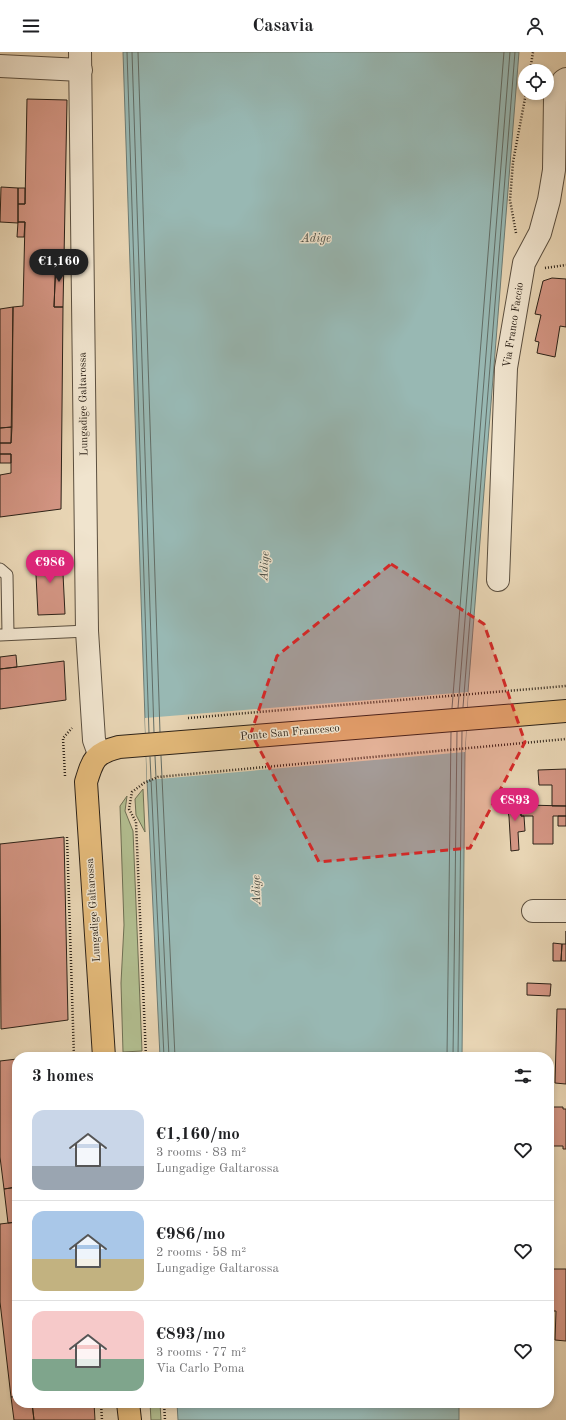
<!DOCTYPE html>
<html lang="en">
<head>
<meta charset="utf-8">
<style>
	body { margin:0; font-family:"Old Standard TT",serif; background:#f2f2f2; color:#202124; height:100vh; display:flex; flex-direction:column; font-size:15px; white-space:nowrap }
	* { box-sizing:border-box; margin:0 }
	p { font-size:13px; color:#757577 }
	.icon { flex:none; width:22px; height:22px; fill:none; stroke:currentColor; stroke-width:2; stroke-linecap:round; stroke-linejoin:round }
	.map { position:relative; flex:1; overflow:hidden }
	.drawer { position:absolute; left:12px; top:1000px; width:542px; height:356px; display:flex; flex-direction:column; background:#fff; border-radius:16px; box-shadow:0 2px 6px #0003 }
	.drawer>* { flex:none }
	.tools { position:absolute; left:518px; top:12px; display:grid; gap:8px }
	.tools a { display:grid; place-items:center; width:36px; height:36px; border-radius:50%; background:#fff; box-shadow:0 2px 6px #0003; font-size:20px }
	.price { position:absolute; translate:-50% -34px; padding:0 9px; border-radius:14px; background:#db2777; color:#fff; font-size:13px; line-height:26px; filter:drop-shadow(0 1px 2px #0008) }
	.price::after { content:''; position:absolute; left:50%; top:24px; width:12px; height:9px; margin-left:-6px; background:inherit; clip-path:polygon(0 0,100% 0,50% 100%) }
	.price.on { background:#222; color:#fff }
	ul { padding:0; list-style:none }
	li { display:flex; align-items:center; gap:12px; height:100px; padding:0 20px }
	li+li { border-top:1px solid #e0e0e0 }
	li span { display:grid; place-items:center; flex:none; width:112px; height:80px; border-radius:12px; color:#555 }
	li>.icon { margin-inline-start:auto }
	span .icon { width:48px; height:48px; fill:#fffc; stroke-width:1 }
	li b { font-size:17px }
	h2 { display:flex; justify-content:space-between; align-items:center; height:48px; padding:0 20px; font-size:17px }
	header { display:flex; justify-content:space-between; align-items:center; height:52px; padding:0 20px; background:#fff; font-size:18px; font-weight:600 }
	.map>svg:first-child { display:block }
	.green { fill:#b2be90; stroke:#6f7054 }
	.water { fill:#98b8b3; stroke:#6d7c75 }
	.pier { fill:#e8d5b4 }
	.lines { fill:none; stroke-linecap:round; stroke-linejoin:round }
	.shore { stroke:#626d66; stroke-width:1 }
	.building { fill:#d39583; stroke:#2c2218 }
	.service-casing { stroke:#5b4f3f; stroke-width:13 }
	.minor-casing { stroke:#5b4f3f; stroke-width:24 }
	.primary-casing { stroke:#2c2218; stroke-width:24 }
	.path { stroke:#2c2218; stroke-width:2.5; stroke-dasharray:1 2; stroke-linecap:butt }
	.service { stroke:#f0e4ce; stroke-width:11 }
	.minor { stroke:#f0e4ce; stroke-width:22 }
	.primary { stroke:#e4ba7a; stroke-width:22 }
	.marked { fill:#d62828; fill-opacity:0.2; stroke:#d62828; stroke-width:3; stroke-dasharray:8 5; stroke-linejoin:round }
	.labels { text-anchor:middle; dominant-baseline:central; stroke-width:3; stroke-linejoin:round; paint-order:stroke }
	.street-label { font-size:11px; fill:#2c2218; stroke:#f0e4ce }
	.water-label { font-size:12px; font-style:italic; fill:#4c4f46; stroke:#f0e4ce }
</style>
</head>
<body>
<header><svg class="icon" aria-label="menu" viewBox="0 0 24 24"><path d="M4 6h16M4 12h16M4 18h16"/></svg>Casavia<svg class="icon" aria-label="person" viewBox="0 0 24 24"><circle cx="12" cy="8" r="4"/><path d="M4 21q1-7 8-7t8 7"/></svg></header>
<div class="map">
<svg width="566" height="1368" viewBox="0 0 566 1368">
	<rect width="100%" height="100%" fill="#e8d5b4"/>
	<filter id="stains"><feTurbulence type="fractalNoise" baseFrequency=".005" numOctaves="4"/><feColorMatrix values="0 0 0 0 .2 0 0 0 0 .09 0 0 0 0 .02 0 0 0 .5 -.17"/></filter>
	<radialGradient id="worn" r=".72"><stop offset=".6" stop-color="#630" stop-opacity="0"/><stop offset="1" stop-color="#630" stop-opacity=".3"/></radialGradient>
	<!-- green -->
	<path class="green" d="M143,737l2,43 -9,-17 -1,-16z
		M127,744l-2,15 8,20 9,220 -19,1 -2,-69 3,-58 -4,-119z
		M150,1351h10l1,17h-10z"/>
	<!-- water -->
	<path class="water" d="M123,0h396l-51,640 -3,60 -3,305h-302l-13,-277z
		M177,1351h282v17h-281z"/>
	<!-- pier -->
	<path class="pier" d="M468,640l-3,60 -318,28 -2,-62z"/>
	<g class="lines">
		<!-- shore -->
		<path class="shore" d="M127,0l22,681
			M132,0l22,680
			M138,0l22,680
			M463,655l52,-655
			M452,656l52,-656
			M458,656l52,-656
			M155,704l14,301
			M161,704l14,301
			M150,705l14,300
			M447,1005l4,-325
			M453,1005l4,-325
			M458,1005l4,-326"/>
	</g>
	<!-- building -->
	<path class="building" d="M27,47l40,1 -3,158h-8l-2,49h9l-2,202 -61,8v-42l11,-2v-19h-11v-11h11l2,-136 10,-1 2,-84h-7v-18h7z
		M1,135l17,1v35l-18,-1z
		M18,136h7v16h-7z
		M18,170h7l-1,15h-7z
		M56,206h8l-1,49h-9z
		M552,226l14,1v48l-6,-1 -5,31 -18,-4 2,-11 -4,-1 6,-26 -6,-1 8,-33z
		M13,255l-1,120 -12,1v-119z
		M12,375l-1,16h-11v-15z
		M0,402h11v9h-11z
		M62,502l3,60 -27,1 -3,-60z
		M16,603l1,12 -17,2v-12z
		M64,609l2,39 -66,9v-40z
		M566,717v37h-14v-21h-13l-1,-15z
		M510,743l1,7 10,-2v16h3l1,15 -7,1 1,18 -8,1 -2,-34 -4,-21z
		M521,748h6v5l39,1v10h-13v28h-20v-28h-12z
		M558,764h8v10h-8z
		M64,785l4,183 -67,9 -1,-185z
		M566,879v30h-5l1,-17h4z
		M553,891l9,1 -1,17h-8z
		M527,931l24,1 -1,12 -23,-1z
		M557,957h9v75l-11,-1z
		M17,1007v128l-13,2 -4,-32v-96z
		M549,1055h14v2h3v40h-3v-3h-14z
		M17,1135v35l-9,1 -4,-34z
		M17,1170v174l-6,1 -11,-95v-78z
		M549,1211l1,6h16v72l-11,-1 1,-29h-7z
		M17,1344v7h15l2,17h-20l-3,-23z
		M32,1351h62l1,17h-61z"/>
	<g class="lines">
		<!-- service casing -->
		<g class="service-casing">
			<path id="service" d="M0,517l7,6 1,59
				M0,583l87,-4"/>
		</g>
		<!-- minor casing -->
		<g class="minor-casing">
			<path id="minor" d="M80,0l7,579 7,109 5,14
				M0,14l81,4
				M498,528l8,-212 18,-105 16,-30 9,-33 5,-30 1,-72 8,-17 3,-2
				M533,859h33"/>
		</g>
		<!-- primary casing -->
		<g class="primary-casing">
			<path id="primary" d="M104,1005l-18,-275c7,-23 9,-29 33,-35l447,-36
				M128,1351l2,17"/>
		</g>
		<!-- path -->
		<path class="path" d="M530,19l3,-19
			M516,181l-6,-33 3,-38 13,-69
			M545,216l21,-3
			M188,666l378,-32
			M65,724l-2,-38 9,-10
			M67,785l7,220
			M125,1004l27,-1
			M76,1005h8
			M146,1005l-10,-235 -7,-13 3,-17 12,-9 14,-6 408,-38
			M101,1351l1,17
			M164,1351l1,17"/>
		<!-- service -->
		<use href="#service" class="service"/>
		<!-- minor -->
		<use href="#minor" class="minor"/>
		<!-- primary -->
		<use href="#primary" class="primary"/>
	</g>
	<!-- marked area -->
	<path class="marked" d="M391,512l93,60 41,118 -55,106 -151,14 -68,-129 26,-77z"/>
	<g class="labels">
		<!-- street labels -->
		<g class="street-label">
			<text transform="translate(514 273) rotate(-81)">Via Franco Faccio</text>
			<text transform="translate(84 352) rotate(-91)">Lungadige Galtarossa</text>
			<text transform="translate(290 681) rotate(-5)">Ponte San Francesco</text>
			<text transform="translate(94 858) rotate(-94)">Lungadige Galtarossa</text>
		</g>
		<!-- water labels -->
		<g class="water-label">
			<text x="316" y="187">Adige</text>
			<text transform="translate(265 514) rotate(-87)">Adige</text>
			<text transform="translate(257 838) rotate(-91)">Adige</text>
		</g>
	</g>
	<rect width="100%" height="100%" filter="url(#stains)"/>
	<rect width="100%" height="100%" fill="url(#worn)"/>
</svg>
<div class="tools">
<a><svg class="icon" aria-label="locate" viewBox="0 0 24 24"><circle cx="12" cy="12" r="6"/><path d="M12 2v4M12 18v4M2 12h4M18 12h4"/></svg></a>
</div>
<b class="price on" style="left:59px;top:231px">€1,160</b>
<b class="price" style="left:50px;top:532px">€986</b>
<b class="price" style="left:515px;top:770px">€893</b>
<section class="drawer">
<h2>3 homes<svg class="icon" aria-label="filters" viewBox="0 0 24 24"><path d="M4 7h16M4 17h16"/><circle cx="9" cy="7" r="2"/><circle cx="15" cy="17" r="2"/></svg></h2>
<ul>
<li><span style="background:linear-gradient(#c9d6e8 70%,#9aa5b1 0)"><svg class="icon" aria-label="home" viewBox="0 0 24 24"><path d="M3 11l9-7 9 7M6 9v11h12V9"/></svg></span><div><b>€1,160/mo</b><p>3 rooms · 83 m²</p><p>Lungadige Galtarossa</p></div><svg class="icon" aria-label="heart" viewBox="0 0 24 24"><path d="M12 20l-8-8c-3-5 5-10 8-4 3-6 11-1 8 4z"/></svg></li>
<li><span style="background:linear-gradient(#a9c7e8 60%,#c2b280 0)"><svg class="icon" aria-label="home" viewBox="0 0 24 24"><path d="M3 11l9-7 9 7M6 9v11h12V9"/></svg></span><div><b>€986/mo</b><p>2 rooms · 58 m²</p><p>Lungadige Galtarossa</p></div><svg class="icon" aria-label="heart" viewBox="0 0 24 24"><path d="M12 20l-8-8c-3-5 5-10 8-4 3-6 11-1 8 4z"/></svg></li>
<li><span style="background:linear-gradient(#f6c9c9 60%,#7fa58c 0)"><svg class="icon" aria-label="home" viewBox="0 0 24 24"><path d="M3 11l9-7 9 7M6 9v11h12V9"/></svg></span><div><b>€893/mo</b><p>3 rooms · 77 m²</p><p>Via Carlo Poma</p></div><svg class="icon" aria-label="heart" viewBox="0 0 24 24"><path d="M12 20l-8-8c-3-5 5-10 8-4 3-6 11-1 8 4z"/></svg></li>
</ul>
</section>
</div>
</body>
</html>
